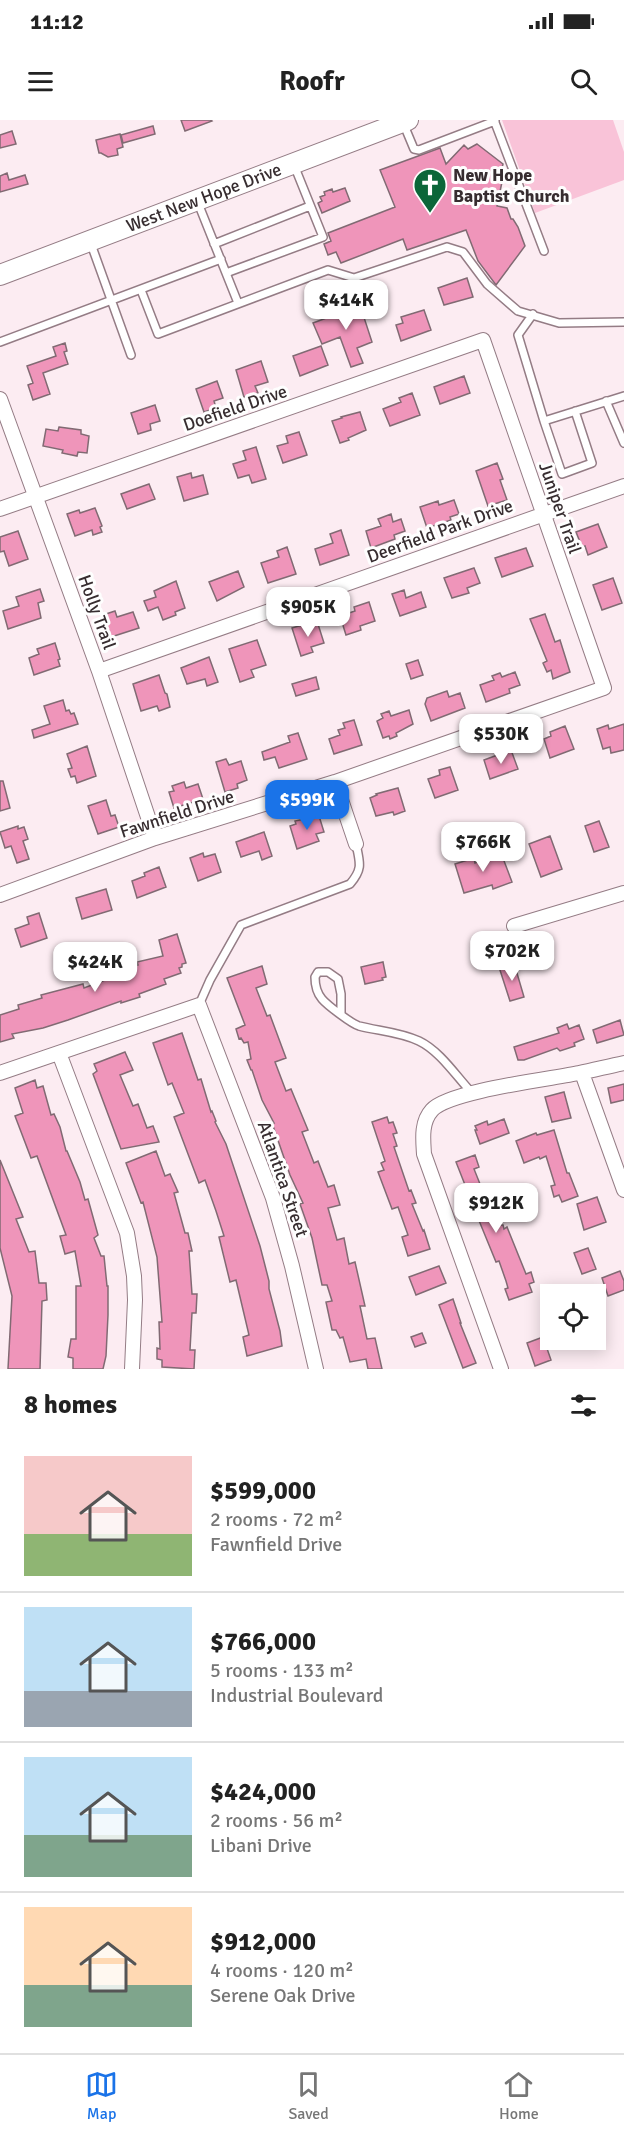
<!DOCTYPE html>
<html lang="en">
<head>
<meta charset="utf-8">
<style>
	body { margin:0; font-family:Signika,sans-serif; background:#f2f2f2; color:#222; height:100vh; display:flex; flex-direction:column; font-size:22px; white-space:nowrap }
	* { box-sizing:border-box; margin:0 }
	p { font-size:20px; color:#767676 }
	.icon { flex:none; width:33px; height:33px; fill:none; stroke:currentColor; stroke-width:2; stroke-linecap:round; stroke-linejoin:round }
	.map { position:relative; height:1249px; overflow:hidden }
	.details { display:flex; flex-direction:column; background:#fff; flex:1 }
	.details>* { flex:none }
	.controls { position:absolute; left:540px; top:1164px; display:grid; gap:12px }
	.controls a { display:grid; place-items:center; width:66px; height:66px; border-radius:0px; background:#fff; box-shadow:0 3px 15px #0003; font-size:30px }
	.price { position:absolute; translate:-50% -51px; padding:0 14px; border-radius:12px; background:#fff; color:#222; font-size:20px; line-height:39px; filter:drop-shadow(0 2px 3px #0008) }
	.price::after { content:''; position:absolute; left:50%; top:36px; width:18px; height:14px; margin-left:-9px; background:inherit; clip-path:polygon(0 0,100% 0,50% 100%) }
	.price.current { background:#1a73e8; color:#fff }
	ul { padding:0; list-style:none }
	li { display:flex; align-items:center; gap:18px; height:150px; padding:0 24px }
	li+li { border-top:2px solid #e0e0e0 }
	li span { display:grid; place-items:center; flex:none; width:168px; height:120px; border-radius:0px; color:#555 }
	li>.icon { margin-inline-start:auto }
	span .icon { width:72px; height:72px; fill:#fffc; stroke-width:1 }
	li b { font-size:26px }
	h2 { display:flex; justify-content:space-between; align-items:center; height:72px; padding:0 24px; font-size:26px }
	.status { display:flex; justify-content:space-between; align-items:center; height:42px; padding:0 30px; background:#fff; direction:ltr }
	.status svg { height:16px; fill:currentColor }
	header { display:flex; justify-content:space-between; align-items:center; height:78px; padding:0 24px; background:#fff; font-size:27px; font-weight:700 }
	.menu { display:flex; justify-content:space-around; align-items:center; height:84px; border-top:2px solid #e0e0e0; background:#fff; font-size:16px; color:#767676 }
	.menu a { display:grid; justify-items:center; gap:3px }
	.menu .current { color:#1a73e8 }
	.map>svg:first-child { display:block }
	.green { fill:#f9c3d8 }
	.building { fill:#ef95ba; stroke:#816a73; stroke-width:1.5 }
	.lines { fill:none; stroke-linecap:round; stroke-linejoin:round }
	.service-casing { stroke:#947c85; stroke-width:10 }
	.minor-casing { stroke:#947c85; stroke-width:16 }
	.secondary-casing { stroke:#947c85; stroke-width:22 }
	.service { stroke:#fff; stroke-width:7 }
	.minor { stroke:#fff; stroke-width:14 }
	.secondary { stroke:#fff; stroke-width:20 }
	.labels { text-anchor:middle; dominant-baseline:central; stroke-width:6; stroke-linejoin:round; paint-order:stroke }
	.poi-label { font-size:18px; font-weight:bold; fill:#372d30; stroke:#fefefe; text-anchor:start }
	.street-label { font-size:18px; fill:#372d30; stroke:#fefefe }
</style>
</head>
<body>
<div class="status"><b>11:12</b><svg viewBox="0 0 49 12"><path d="M0 12V9h3v3zM5 12V6h3v6zM10 12V3h3v9zM15 12V0h3v12zM26 1h20v11H26zM47 4h2v5h-2z"/></svg></div>
<header><svg class="icon" aria-label="menu" viewBox="0 0 24 24"><path d="M4 6h16M4 12h16M4 18h16"/></svg>Roofr<svg class="icon" aria-label="search" viewBox="0 0 24 24"><circle cx="10" cy="10" r="6"/><path d="M15 15l6 6"/></svg></header>
<div class="map">
<svg width="624" height="1249" viewBox="0 0 624 1249">
	<rect width="100%" height="100%" fill="#fcecf2"/>
	<!-- green -->
	<path class="green" d="M502,0h111l11,32v28l-89,33z"/>
	<!-- building -->
	<path class="building" d="M181,0h30l1,1 -27,10z
		M153,6l2,8 -32,9 -2,-8z
		M12,11l4,13 -16,4v-13z
		M120,14l3,13 -6,2 1,6 -10,2 -7,-4h-2l-3,-13z
		M477,24l26,20 -3,12 2,6 -5,24 10,2 4,11h2l5,8 7,19 -29,39 -18,-24 -12,-31 -59,20 -4,-11 -62,24 -5,-11 -8,3 -4,-11 7,-3 -3,-8 67,-26 -15,-37 60,-22 6,16 18,-19 4,4z
		M7,53l2,7 16,-5 3,9 -28,8v-16z
		M345,68l5,13 -28,12 -4,-10 4,-2 -2,-4 5,-2 -1,-3 8,-3 1,3z
		M467,158l6,19 -29,8 -6,-17z
		M359,182l13,40 -15,6 6,15 -12,4 -11,-30 -18,7 -9,-21 16,-6 -1,-4z
		M424,190l7,20 -30,11 -5,-16 7,-2 -2,-6z
		M65,223l2,8 -3,1 4,12 -25,9 7,21 -17,6 -5,-15 5,-2 -6,-17 29,-10 -3,-9z
		M321,226l7,19 -28,11 -7,-20z
		M261,241l7,21 -13,4 3,7 -14,4 -8,-27z
		M464,256l6,17 -30,11 -6,-17z
		M217,261l6,17 -9,3 2,7 -12,4 -8,-23z
		M412,273l8,22 -30,11 -7,-17 18,-7 -2,-4z
		M155,285l5,16 -10,3 1,6 -13,4 -7,-21z
		M360,292l6,18 -18,8 1,2 -9,3 -8,-22 10,-3 -1,-1z
		M59,307l22,3v4l8,2 -2,17 -9,-1 -1,4 -15,-3 1,-3 -20,-4 3,-17 12,2z
		M299,312l8,23 -24,8 -6,-17 11,-3 -2,-7z
		M256,327l10,32 -14,4 -3,-8 -11,3 -5,-14 13,-4 -3,-9z
		M497,343l6,16 -3,1 7,20 -19,6 -12,-35z
		M191,353l1,5 11,-3 5,19 -24,7 -7,-24z
		M149,364l6,15 -28,10 -6,-15z
		M454,380l5,14 -9,3 1,3 -24,8 -7,-21 18,-6 1,4z
		M95,388l7,18 -2,1 2,5 -9,3 -1,-5 -17,6 -8,-22 12,-4 1,3z
		M391,394l2,8 8,-3 4,12 -11,4 1,4 -24,9 -5,-17 15,-5 -3,-7z
		M598,404l9,23 -19,8 -3,-9 -3,1 -6,-15z
		M341,410l8,25 -29,10 -5,-16 18,-6 -3,-9z
		M18,411l10,28 -19,7 -5,-15 -4,1v-15z
		M287,427l9,27 -28,9 -7,-20 18,-6 -2,-6z
		M526,428l7,18 -31,11 -7,-19z
		M474,448l6,15 -13,5 2,5 -17,5 -8,-20z
		M238,451l6,16 -27,14 -8,-19z
		M613,458l9,25 -20,7 -9,-25z
		M176,461l9,27 -10,4 1,3 -13,5 -5,-13 -10,4 -4,-10 12,-4 -2,-6z
		M40,469l4,12 -6,2 3,15 -33,11 -5,-18 16,-5 -3,-9z
		M404,470l2,8 15,-6 5,15 -26,9 -8,-22z
		M369,482l6,19 -15,5 1,4 -15,5 -6,-19 15,-5 -1,-4z
		M115,491l2,6 16,-5 6,16 -28,9 -8,-22z
		M545,494l10,28 5,-2 10,32 -17,7 -2,-9 -4,2 -4,-9 4,-2 -17,-42z
		M312,502v3l6,-1 6,19 -13,4 2,5 -12,4 -9,-28z
		M257,520l9,25 -15,5 3,7 -14,5 -11,-33z
		M55,523l5,16 -2,1 2,6 -26,9 -5,-17 10,-4 -2,-5z
		M209,537l9,25 -11,4 -2,-7 -18,5 -6,-16z
		M418,540l5,15 -12,4 -5,-15z
		M515,552l5,13 -11,4 1,4 -24,9 -6,-17 14,-5 -2,-4 8,-3 2,4z
		M159,555l6,18 2,1 3,13 -11,4 -2,-5 -16,5 -8,-27z
		M316,557l3,12 -23,7 -4,-12z
		M447,571l2,6 11,-4 5,15 -34,13 -6,-17 2,-6z
		M63,580l3,11 3,-1 2,4 3,-1 4,11 -44,14 -2,-8 18,-6 -6,-18z
		M409,590l4,14 -17,9 1,3 -7,3 -1,-3 -6,2 -6,-17 6,-3 -2,-4 8,-3 2,5z
		M354,600l8,25 -28,9 -5,-15 11,-4 -2,-5 7,-2 -2,-5z
		M624,604v26l-13,3 -1,-6 -7,2 -6,-20 11,-4 1,4z
		M565,606l9,23 -24,9 -6,-19 7,-3 -1,-4z
		M298,613l9,26 -28,9 -4,-11 -11,3 -2,-8 28,-10 -2,-6z
		M87,626l9,30 -19,7 -2,-7 -4,1 -3,-8 4,-1 -5,-14z
		M511,630l7,19 -28,10 -6,-19z
		M226,639l3,6 12,-4 6,19 -10,4 1,4 -13,4 -9,-30z
		M450,647l8,23 -23,8 -7,-19 12,-4 -1,-5z
		M0,661h3l7,27 -10,3z
		M184,662l2,6 12,-4 5,15 -29,9 -5,-16 5,-1 -2,-5z
		M398,668l7,23 -11,4 -1,-3 -17,4 -6,-18 7,-3 -1,-1z
		M106,680l5,16 4,-1 4,12 -21,7 -10,-28z
		M319,696l5,16 -8,2 3,7 -22,8 -7,-23 6,-2 -1,-3z
		M599,701l10,26 -15,5 -9,-26z
		M18,706v3l6,-2 4,12 -5,2 6,18 -12,4 -6,-17 -6,2 -5,-16z
		M264,712l8,24 -10,4 -3,-9 -18,6 -5,-15z
		M550,716l12,33 -21,8 -12,-33z
		M203,733l1,4 11,-3 6,18 -23,9 -8,-23z
		M501,733l11,29 -19,7 -1,-4 -28,8 -9,-29 19,-6 1,5z
		M159,747l7,20 -29,11 -5,-17 13,-5 -1,-3z
		M106,769l6,21 -30,9 -6,-21z
		M39,793l8,25 -26,9 -6,-18 14,-5 -2,-7z
		M177,814l9,29 -4,1v3l-3,1 2,5 -17,6 2,5 -27,10 1,3 -19,6v-2l-53,19 -25,8 -31,6 2,4 -14,4v-27l19,-6 -1,-4 24,-7 -1,-3 42,-11 1,4 29,-11 -1,-5 26,-7 -1,-3 26,-6 -4,-16z
		M383,842l3,15 -4,1 1,2 -18,4 -4,-17z
		M514,843l10,34 -14,4 -11,-34z
		M262,846l5,18 -11,4 11,28 3,-1 16,43 -11,4 11,29 5,-2 17,41 -6,2 12,31 4,-2 10,26 6,-2 6,20 -12,3 9,32 7,-2 5,26 6,-2 10,44h-5l7,33 8,-1 7,31h-14l-2,-10 -16,3 -7,-25 -3,1 -4,-8h-4l-6,-28 6,-1 -5,-16h-5l-10,-47 -12,-34 3,-1 -13,-28 -18,-52h2l-12,-23 -10,-30h-1l-4,-10 4,-1 -3,-17 -4,1 -3,-5 -2,1 -3,-10 9,-4 -18,-47z
		M620,900l4,15 -27,8 -4,-13z
		M567,904l2,5 10,-4 5,14 -10,4 1,3 -15,5 -3,-3 -33,12h-6l-4,-13 45,-14 -2,-5z
		M182,913l16,47 3,-1 10,33 1,-1 4,10 -1,1 11,22 34,102 9,35v8l11,42 2,15 -35,10 -4,-19 6,-2 -13,-55 -6,2 -11,-45 5,-1 -8,-25 -11,-31 -6,3 -25,-66 10,-4 -12,-30 -4,2 -15,-42z
		M125,932l8,18 -13,5 13,31 5,-2 9,24 6,-2 6,16 -38,7 -28,-75 4,-3 -3,-7z
		M35,960l2,8 6,-2 8,29 3,-1 6,13 6,24h1l13,31 5,18 3,-1 10,36 -4,3 7,18h3l3,30h1v29l-2,41 -3,13h-30v-11l-5,-1 3,-18h5v-53h5l-6,-35 -10,3 -5,-18 6,-1 -29,-79 -6,2 -16,-42 8,-3 -8,-25z
		M624,964v16l-13,3 -3,-15z
		M564,972l7,26 -19,4 -7,-25z
		M387,997l2,6 4,-1 4,11 -4,1 4,12 -3,1 15,44 2,-1 5,13 -4,1 11,27 1,-1 6,19 -22,7 -6,-19 6,-2 -10,-28 -6,2 -14,-37 6,-2 -3,-7 4,-2 -13,-39z
		M504,999l5,14 -29,11 -5,-14h2l-2,-4 12,-5 1,4z
		M554,1010l13,43h2l9,23 -16,6 -3,-7 -5,2 -3,-11 4,-1 -9,-29 -6,3 -1,-2 -15,6 -8,-22 20,-8 1,2z
		M156,1031l9,25 5,-2 8,18 -4,1 11,40h3l4,18h-3l3,43h5l-1,19h-4l-2,37h5l-1,19 -32,-2v-7l-5,-1v-11l3,1 -1,-27h3l-5,-65 -14,-55 -2,1 -15,-40z
		M475,1035l4,12 -5,2 10,25 4,-2 12,33h3l1,4 3,-2 19,47 5,-2 3,10 -5,2 3,8 -23,8 -4,-11 3,-1 -2,-7 -7,-20 -3,1 -16,-39 -6,-13 4,-2 -7,-20 -4,2 -11,-28z
		M0,1040l23,57 -7,2 13,33 6,-1 4,32h7l1,17 -5,1 -2,68h-32l4,-73 -12,-48z
		M597,1077l9,25 -22,8 -7,-26z
		M588,1128l8,21 -14,5 -8,-21z
		M439,1146l7,17 -30,12 -7,-18z
		M620,1151l4,10v9l-16,6 -6,-18z
		M453,1179l8,24h-1l16,40 -13,5 -24,-63z
		M422,1213l4,10 -11,4 -4,-10z
		M543,1217l8,23 -16,6 -8,-23z"/>
	<g class="lines">
		<!-- service casing -->
		<g class="service-casing">
			<path id="service" d="M494,0l50,131
				M404,5l10,24 5,1 76,-29
				M198,83l40,100
				M91,124l40,111
				M214,124l96,-38
				M226,153l97,-36 -29,-72
				M141,170l17,44 170,-64 26,8 93,-31 16,5 24,32 31,27 41,12 65,-1
				M533,194l-15,21 26,86 18,53 30,-11 -17,-52
				M0,222l221,-83
				M606,281l18,42
				M544,301l80,-25
				M199,885l11,-25 31,-55 109,-41c13,-15 10,-21 6,-40
				M341,894v-20l-3,-15 -10,-7h-10l-3,5c0,8 1,15 7,22 5,6 30,25 37,27 20,5 41,6 60,15 21,10 37,35 53,52"/>
		</g>
		<!-- minor casing -->
		<g class="minor-casing">
			<path id="minor" d="M0,279l99,272 56,167
				M0,389l483,-169 121,348 -269,94 -180,56 -155,57
				M99,551l525,-185
				M335,662l21,62
				M514,806l110,-33
				M59,933l68,180 7,43 1,24 -3,69
				M0,953l199,-68 74,193 19,68 24,103
				M582,953l42,117
				M501,1249l-77,-215c-1,-15 -3,-32 8,-44 17,-19 118,-31 147,-37 15,-3 30,-7 45,-10"/>
		</g>
		<!-- secondary casing -->
		<g class="secondary-casing">
			<g id="secondary">
				<path id="s1" d="M0,155l408,-155"/>
			</g>
		</g>
		<!-- service -->
		<use href="#service" class="service"/>
		<!-- minor -->
		<use href="#minor" class="minor"/>
		<!-- secondary -->
		<use href="#secondary" class="secondary"/>
	</g>
	<!-- icons -->
	<defs>
		<g id="church-pin" transform="scale(1.725)"><path d="M0 17L-7.5 6A9.5 9.5 0 1 1 7.5 6Z" fill="#0b6639" stroke="#fefefe"/><path d="M-1.2-6h2.4v3.5h3.3v2.4h-3.3V6h-2.4V-.1h-3.3v-2.4h3.3Z" fill="#fff"/></g>
	</defs>
	<g fill-rule="evenodd">
		<use href="#church-pin" x="430" y="65"/>
	</g>
	<g class="labels">
		<!-- poi labels -->
		<g class="poi-label">
			<text x="453" y="55">New Hope<tspan x="453" dy="21">Baptist Church</tspan></text>
		</g>
		<!-- street labels -->
		<g class="street-label">
			<text stroke="none"><textPath href="#s1" startOffset="218">West New Hope Drive</textPath></text>
			<text transform="translate(235 288) rotate(-19)">Doefield Drive</text>
			<text transform="translate(560 388) rotate(71)">Juniper Trail</text>
			<text transform="translate(440 411) rotate(-20)">Deerfield Park Drive</text>
			<text transform="translate(97 492) rotate(70)">Holly Trail</text>
			<text transform="translate(177 694) rotate(-18)">Fawnfield Drive</text>
			<text transform="translate(283 1059) rotate(71)">Atlantica Street</text>
		</g>
	</g>
</svg>
<div class="controls">
<a><svg class="icon" aria-label="locate" viewBox="0 0 24 24"><circle cx="12" cy="12" r="6"/><path d="M12 2v4M12 18v4M2 12h4M18 12h4"/></svg></a>
</div>
<b class="price" style="left:346px;top:211px">$414K</b>
<b class="price" style="left:308px;top:518px">$905K</b>
<b class="price" style="left:501px;top:645px">$530K</b>
<b class="price current" style="left:307px;top:711px">$599K</b>
<b class="price" style="left:483px;top:753px">$766K</b>
<b class="price" style="left:512px;top:862px">$702K</b>
<b class="price" style="left:95px;top:873px">$424K</b>
<b class="price" style="left:496px;top:1114px">$912K</b>
</div>
<section class="details">
<h2>8 homes<svg class="icon" aria-label="filters" viewBox="0 0 24 24"><path d="M4 7h16M4 17h16"/><circle cx="9" cy="7" r="2"/><circle cx="15" cy="17" r="2"/></svg></h2>
<ul>
<li><span style="background:linear-gradient(#f6c9c9 65%,#8fb573 0)"><svg class="icon" aria-label="home" viewBox="0 0 24 24"><path d="M3 11l9-7 9 7M6 9v11h12V9"/></svg></span><div><b>$599,000</b><p>2 rooms · 72 m²</p><p>Fawnfield Drive</p></div></li>
<li><span style="background:linear-gradient(#bfe0f5 70%,#9aa5b1 0)"><svg class="icon" aria-label="home" viewBox="0 0 24 24"><path d="M3 11l9-7 9 7M6 9v11h12V9"/></svg></span><div><b>$766,000</b><p>5 rooms · 133 m²</p><p>Industrial Boulevard</p></div></li>
<li><span style="background:linear-gradient(#bfe0f5 65%,#7fa58c 0)"><svg class="icon" aria-label="home" viewBox="0 0 24 24"><path d="M3 11l9-7 9 7M6 9v11h12V9"/></svg></span><div><b>$424,000</b><p>2 rooms · 56 m²</p><p>Libani Drive</p></div></li>
<li><span style="background:linear-gradient(#ffd9b3 65%,#7fa58c 0)"><svg class="icon" aria-label="home" viewBox="0 0 24 24"><path d="M3 11l9-7 9 7M6 9v11h12V9"/></svg></span><div><b>$912,000</b><p>4 rooms · 120 m²</p><p>Serene Oak Drive</p></div></li>
</ul>
</section>
<nav class="menu">
<a class="current"><svg class="icon" aria-label="map" viewBox="0 0 24 24"><path d="M3 6l6-2 6 2 6-2v14l-6 2-6-2-6 2zM9 4v14M15 6v14"/></svg>Map</a>
<a><svg class="icon" aria-label="saved" viewBox="0 0 24 24"><path d="M7 4h10v16l-5-4-5 4z"/></svg>Saved</a>
<a><svg class="icon" aria-label="home" viewBox="0 0 24 24"><path d="M3 11l9-7 9 7M6 9v11h12V9"/></svg>Home</a>
</nav>
</body>
</html>
